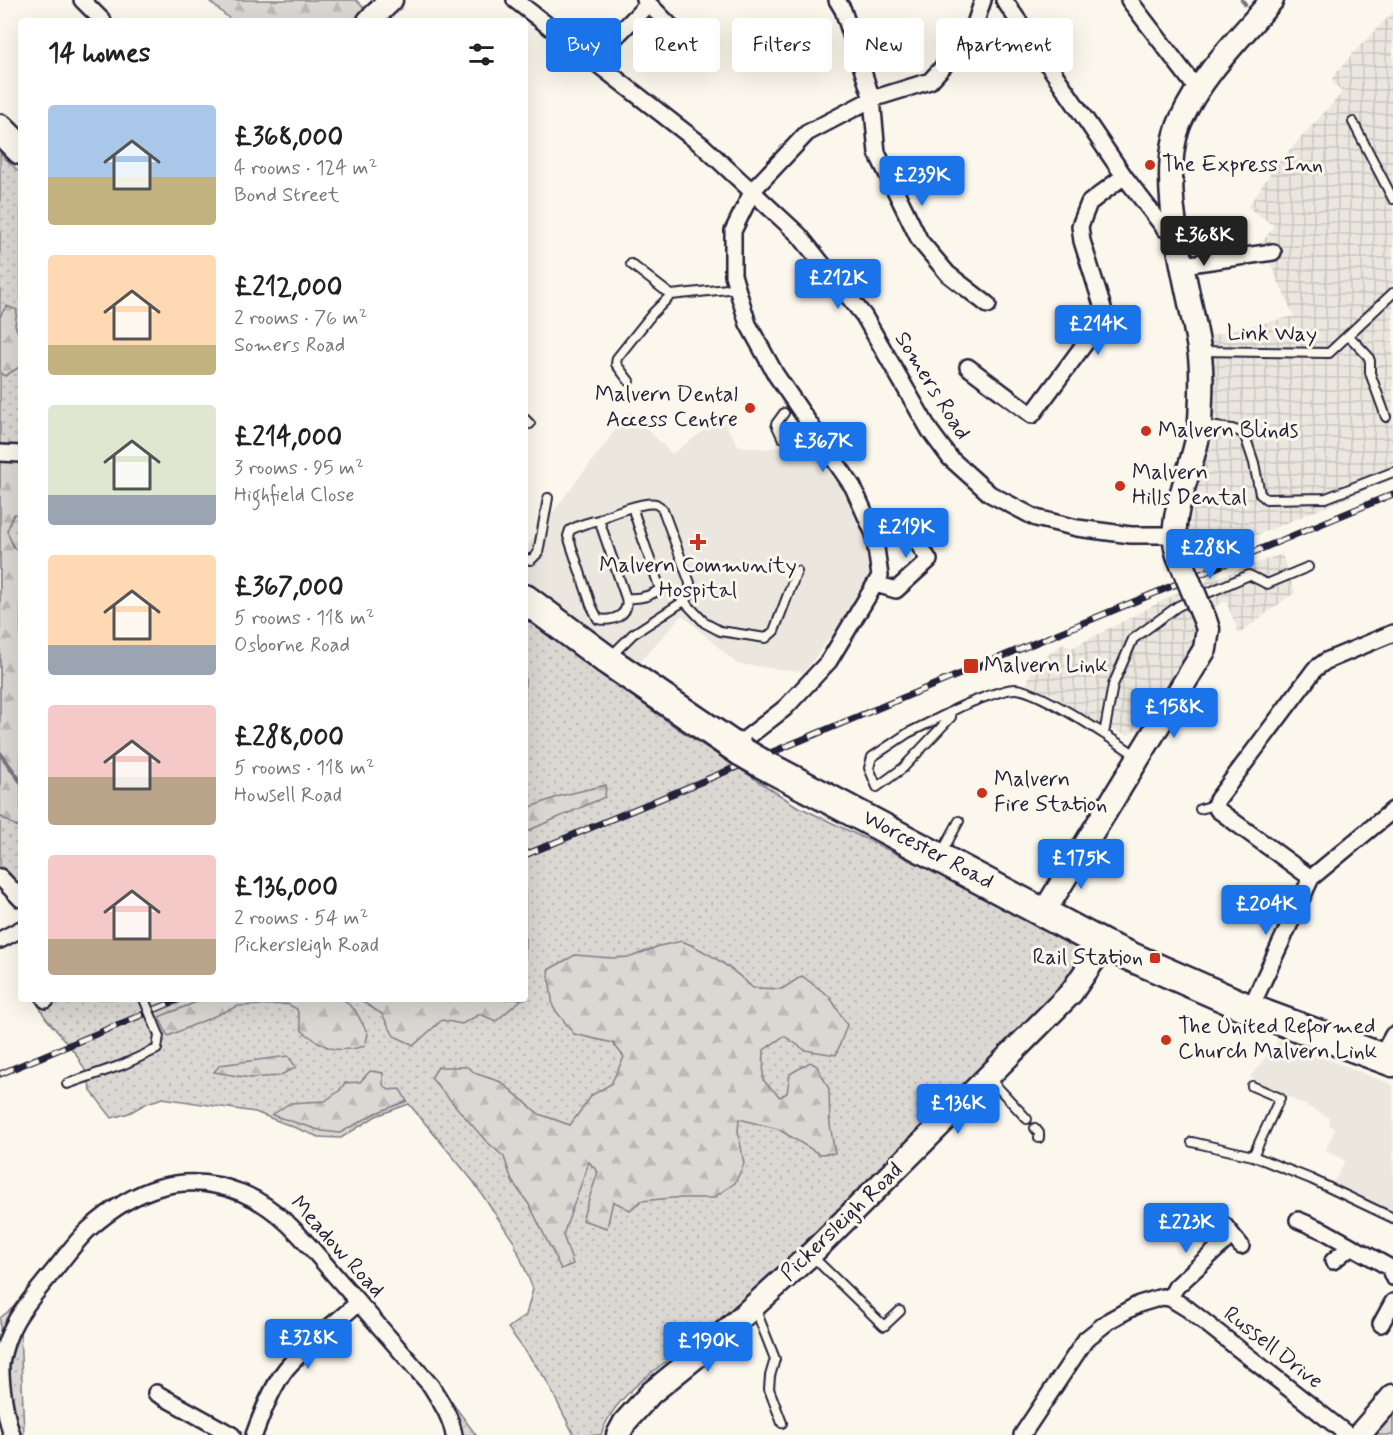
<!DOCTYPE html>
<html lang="en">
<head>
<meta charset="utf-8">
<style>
	body { margin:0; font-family:Mynerve,sans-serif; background:#f6f6f6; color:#222; height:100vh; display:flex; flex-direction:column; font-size:22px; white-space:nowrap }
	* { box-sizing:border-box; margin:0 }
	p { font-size:20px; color:#767676 }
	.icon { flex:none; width:33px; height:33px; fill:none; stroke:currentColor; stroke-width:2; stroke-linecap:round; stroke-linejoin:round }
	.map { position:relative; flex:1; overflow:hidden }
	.sheet { position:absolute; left:18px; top:18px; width:510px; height:984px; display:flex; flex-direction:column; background:#fff; border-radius:6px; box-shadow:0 6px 24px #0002 }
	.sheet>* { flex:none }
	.banner { position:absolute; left:546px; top:18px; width:570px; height:54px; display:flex; gap:12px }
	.price { position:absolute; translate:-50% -51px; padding:0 14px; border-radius:6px; background:#1a73e8; color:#fff; font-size:20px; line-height:39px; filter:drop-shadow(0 2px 3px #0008) }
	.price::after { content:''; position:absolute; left:50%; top:36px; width:18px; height:14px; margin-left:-9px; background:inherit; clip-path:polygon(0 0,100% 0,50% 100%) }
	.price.selected { background:#222; color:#fff }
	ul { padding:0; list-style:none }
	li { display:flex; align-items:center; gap:18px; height:150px; padding:0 30px }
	li span { display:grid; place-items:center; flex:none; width:168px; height:120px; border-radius:6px; color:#555 }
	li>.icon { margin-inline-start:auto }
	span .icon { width:72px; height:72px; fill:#fffc; stroke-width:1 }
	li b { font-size:26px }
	h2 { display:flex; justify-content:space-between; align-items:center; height:72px; padding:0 30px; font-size:26px }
	.pill { padding:0 21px; border-radius:6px; background:#fff; box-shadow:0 6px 24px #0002; font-size:21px; line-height:54px }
	.pill.selected { background:#1a73e8; color:#fff }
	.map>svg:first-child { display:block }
	.built { fill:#ebe7df }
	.industrial { fill:url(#industrial-grid) }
	.grass { fill:url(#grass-dots); stroke:#7e7d87; stroke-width:1.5 }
	.forest { fill:url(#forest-firs); stroke:#7e7d87; stroke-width:1.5 }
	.green { fill:#dbd8d3; stroke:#7e7d87; stroke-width:1.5 }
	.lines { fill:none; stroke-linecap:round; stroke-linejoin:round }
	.stream { stroke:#787681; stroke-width:4.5 }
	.lane-casing { stroke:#22223b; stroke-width:12 }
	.street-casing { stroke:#22223b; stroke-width:20 }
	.secondary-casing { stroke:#22223b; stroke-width:27 }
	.highway-casing { stroke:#22223b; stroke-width:33 }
	.lane { stroke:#fbf7ec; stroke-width:8 }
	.street { stroke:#fbf7ec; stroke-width:15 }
	.secondary { stroke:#fbf7ec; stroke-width:22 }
	.highway { stroke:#fbf7ec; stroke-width:28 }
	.rail-casing { stroke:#22223b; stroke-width:7 }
	.rail { stroke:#fbf7ec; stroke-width:4.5; stroke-dasharray:14; stroke-linecap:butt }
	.lane-bridge-casing { stroke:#22223b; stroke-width:12; stroke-linecap:butt }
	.secondary-bridge-casing { stroke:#22223b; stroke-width:27; stroke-linecap:butt }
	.highway-bridge-casing { stroke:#22223b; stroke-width:33; stroke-linecap:butt }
	.lane-bridge { stroke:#fbf7ec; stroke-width:8 }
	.secondary-bridge { stroke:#fbf7ec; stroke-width:22 }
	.highway-bridge { stroke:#fbf7ec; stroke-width:28 }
	.poi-dot { fill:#c8321e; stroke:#fbf7ec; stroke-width:2 }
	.labels { text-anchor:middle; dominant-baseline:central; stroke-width:6; stroke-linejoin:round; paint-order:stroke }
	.poi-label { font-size:22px; fill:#22223b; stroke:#fbf7ec; text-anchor:start }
	.street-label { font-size:22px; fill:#22223b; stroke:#fbf7ec }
</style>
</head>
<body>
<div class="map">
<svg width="1393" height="1435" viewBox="0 0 1393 1435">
	<defs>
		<pattern id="industrial-grid" width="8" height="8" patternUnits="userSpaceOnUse" patternTransform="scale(1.5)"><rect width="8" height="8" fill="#ebe7df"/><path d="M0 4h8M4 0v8" fill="none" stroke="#c9c6c0"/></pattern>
		<pattern id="grass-dots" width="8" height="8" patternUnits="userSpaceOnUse" patternTransform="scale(1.5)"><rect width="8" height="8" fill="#dbd8d3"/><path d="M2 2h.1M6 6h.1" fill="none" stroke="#bcb9b6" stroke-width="1.8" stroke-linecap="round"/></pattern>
		<pattern id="forest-firs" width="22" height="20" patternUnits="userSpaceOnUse" patternTransform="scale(1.5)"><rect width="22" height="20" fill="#dbd8d3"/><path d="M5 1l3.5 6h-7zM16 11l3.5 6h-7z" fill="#bcb9b6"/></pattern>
	</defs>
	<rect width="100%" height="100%" fill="#fbf7ec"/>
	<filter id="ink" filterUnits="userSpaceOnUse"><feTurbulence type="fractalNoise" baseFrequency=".0167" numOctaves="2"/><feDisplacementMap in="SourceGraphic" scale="12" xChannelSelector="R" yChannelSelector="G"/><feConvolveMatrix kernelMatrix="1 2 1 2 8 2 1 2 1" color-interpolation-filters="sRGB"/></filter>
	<g filter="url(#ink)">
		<!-- built -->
		<path class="built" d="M630,411l42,43 49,-36 18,28 27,3 43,-8 39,56 16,38 7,37 -30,50 -37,50 -67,-8 -55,-49 -45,50 -112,-86v-30z
			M1279,1040l114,45v127l-59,-30 11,-21 -19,-11 9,-21 -6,-4 1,-7 -80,-41z"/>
		<!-- industrial -->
		<path class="industrial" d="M1393,12v467l-202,83 -5,-19 20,-103 5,-58 -3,-46 86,-20 -33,-72 13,-18 -26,-19 27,-41 67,-73 -11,-13 21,-26z
			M1282,554l13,38 -56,42 -13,-33 -16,8 -15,13 1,14 -7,15 -47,75 -14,9 -23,-8 -52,-32 -26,-11 5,-16 31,-25 9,5 109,-57z"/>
		<!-- grass -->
		<path class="grass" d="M0,153l21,21v731l-21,-20z
			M525,618l150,109 120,78 266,128 19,19 -2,19c-124,124 -244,254 -380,366 -32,26 -85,57 -97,98h-27l-29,-57 -37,-50 18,-13 7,-26 -19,-47 -41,-61 -64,-77 -33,12 -35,22 -22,-1 -64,-25 -92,-14 -16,5 -18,10 -17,5 -21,-27 -5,-19 -10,-18 -31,-37 -10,-18h490z
			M21,1301l-21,44v-27z
			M20,1329l4,106h-6c-11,-38 -15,-69 2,-106z
			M445,1393l31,42h-15z"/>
		<!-- forest -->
		<path class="forest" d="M208,0h148l14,14 -8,7h-130z
			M6,306l11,4 -2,15 6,15v26l-16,10 -5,-3v-56z
			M0,460h21v55l-7,-1 -7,17 6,15 8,9v274l-21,-13z
			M606,785l-1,12 -80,35v-23l35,-13z
			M682,941c27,11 50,27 71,47l29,1 20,-13 28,21 17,28 -11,30 -31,-5 -21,-14 -20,14 -1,30 17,17 7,-4 3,-19 20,-12 7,4 12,23 1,36 5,28 -16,1 -41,-25 -39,-10 -1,12 6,33 -9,19 -22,15h-41l-31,3 -11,9 -17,-9 -6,27 -25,-8 16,-48 -9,-10 -26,73 10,29 -12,5 -31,-63 -18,-25 -8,-24 -19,-17 -54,-62 7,-11h29l10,7 24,8 38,32 31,11 22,-30 19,-11 13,-27 -11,-14 -39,-9 -21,-27 -5,-37 27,-15 36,3 20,-1 28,-11z
			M204,999h139l12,11 13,24 -3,12c-31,8 -38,3 -63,-15l-5,-22 -10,-5 -49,2 -70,30 -9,-19z
			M358,999h164l-26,22 -16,-7 -18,10 -20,-4 -28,25 -20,-9 -12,-22z
			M288,1056l8,11 -17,9 -29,2 -36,-6 6,-7z
			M370,1071l13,2v12l6,5 11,-1 7,12 -31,12 -36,20 -18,-2 -50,-16 18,-12 35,-2 14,-10 6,-8 15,-1z"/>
		<!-- green -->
		<path class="green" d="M1393,1406v29h-25z"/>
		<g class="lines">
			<!-- stream -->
			<path class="stream" d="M1242,0l3,4
				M0,753l21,29"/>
			<!-- lane casing -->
			<g class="lane-casing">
				<path id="lane" d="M1353,122l40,77
					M631,264l40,31 66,-7
					M1348,335l20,21 2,5v12l16,44
					M1201,351l128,2 64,-60
					M629,381l-13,-17 1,-6 36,-45 18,-18
					M784,413l-8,11 6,13 12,-3 16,-10
					M525,419l5,5
					M1201,425l31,4 12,4 10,30 6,31 6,5 60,-1 67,-26
					M599,520c-11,2 -19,5 -29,10l-2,6 23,69 7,14c15,3 32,-4 28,-21
					M526,559l5,1 7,-7 10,-55
					M684,601l21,22 15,8 46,7 8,-7 23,-60
					M612,655l21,-21 51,-33 6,-7v-11l-27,-73c-2,-3 -3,-4 -7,-6 -10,-3 -49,10 -57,16l27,78c13,1 24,-1 34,-9l-26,-76 2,-6
					M949,713l-41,20 -36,24 -3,11 8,19 26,-19 48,-51 -2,-4c10,-7 54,-24 66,-24 23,0 100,52 122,67
					M1104,734l9,-49 20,-46 45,-33 71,-31 18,9 41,-17
					M1200,809l15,-4
					M941,854l18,-33
					M989,1078l38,41
					M67,1084l55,-19 35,-16 2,-14
					M1252,1086l28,12 -27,58
					M1035,1128l4,5v5
					M1192,1142l61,14 58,23 82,39
					M813,1257l71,69 16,-15
					M755,1308l20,51 -5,17 -1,13 13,34"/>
			</g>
			<!-- street casing -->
			<g class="street-casing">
				<path id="street" d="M82,0l21,21
					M515,0l188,146 96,89 65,81 66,115 20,27 40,36 46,24 41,10 54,7h44
					M645,0l37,38
					M837,0l6,10 29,89 5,54 43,88 28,33 40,31
					M1004,0l120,176 41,53 13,5
					M1129,0l68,89
					M593,60l55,-56
					M1183,265l90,-13
					M968,367l64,48 68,-92 3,-15 -21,-67 -2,-15 9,-23 35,-27
					M0,453l21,1
					M876,584l20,6 33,-30 -23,-35
					M735,747l50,-39 44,-47 51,-85 -6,-42 -21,-47 -77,-112 -28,-51 -15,-49v-44l20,-41 54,-57 65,-34 58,-18 41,-45 12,-36
					M0,877l21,22
					M1311,878l-93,-68 -3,-5 2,-5 98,-131 11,-8 67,-28
					M0,940l21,-11
					M45,999l1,1
					M1250,1009l61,-131 82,-68
					M1381,1057l12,-22
					M1298,1220l26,11 65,36 4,10
					M1224,1225l17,21
					M1333,1261l17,-14
					M1170,1298l6,-11 56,-52
					M1381,1324l12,-22
					M156,1393l76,42
					M12,1435c-6,-16 -12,-54 -11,-71 6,-40 26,-60 50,-90 12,-14 24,-32 38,-45 45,-40 94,-60 153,-36 44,18 72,60 103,94 29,33 57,66 86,99 10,16 20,31 23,49
					M254,1435c8,-22 18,-48 32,-66 21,-25 48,-45 72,-66
					M1022,1435l64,-96 24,-19 29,-16 23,-7 8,1 18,11 160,126"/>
			</g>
			<!-- secondary casing -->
			<g class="secondary-casing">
				<path id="secondary" d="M369,21l22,-21
					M1178,555c-14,-39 20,-94 22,-134 1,-23 3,-49 -1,-72 -10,-64 -45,-169 -18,-229 21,-46 59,-82 91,-120
					M1044,912l161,-263 3,-20 -3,-9
					M618,1435l7,-13 26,-29 62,-50 98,-89 136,-136 124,-125 33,-48
					M1359,1435l34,-39"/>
			</g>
			<!-- highway casing -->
			<g class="highway-casing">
				<path id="highway" d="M0,129l21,21
					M525,599l82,61 135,92
					M761,763l343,182 146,64 143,53"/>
			</g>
			<!-- lane -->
			<use href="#lane" class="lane"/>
			<!-- street -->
			<use href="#street" class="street"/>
			<!-- secondary -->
			<use href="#secondary" class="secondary"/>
			<!-- highway -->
			<use href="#highway" class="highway"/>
			<!-- rail casing -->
			<g class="rail-casing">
				<path id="rail" d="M525,855l868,-361
					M0,1074l180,-75"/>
			</g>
			<!-- rail -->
			<use href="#rail" class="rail"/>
			<!-- lane-bridge casing -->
			<g class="lane-bridge-casing">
				<path id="lane-bridge" d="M144,999l15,36"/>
			</g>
			<!-- secondary-bridge casing -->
			<g class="secondary-bridge-casing">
				<path id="secondary-bridge" d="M1178,555l27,65"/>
			</g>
			<!-- highway-bridge casing -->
			<g class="highway-bridge-casing">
				<path id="highway-bridge" d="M742,752l19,11"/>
			</g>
			<!-- lane-bridge -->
			<use href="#lane-bridge" class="lane-bridge"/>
			<!-- secondary-bridge -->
			<use href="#secondary-bridge" class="secondary-bridge"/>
			<!-- highway-bridge -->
			<use href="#highway-bridge" class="highway-bridge"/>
		</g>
	</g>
	<!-- markers -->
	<g class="poi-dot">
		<circle cx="1150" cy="165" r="6"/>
		<circle cx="750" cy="408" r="6"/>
		<circle cx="1146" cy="431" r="6"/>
		<circle cx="1120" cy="486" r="6"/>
		<path d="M695 533h6v6h6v6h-6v6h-6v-6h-6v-6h6z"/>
		<rect x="963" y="658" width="16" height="16" rx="3"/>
		<circle cx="982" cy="793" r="6"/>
		<rect x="1149" y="952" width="12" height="12" rx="3"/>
		<circle cx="1166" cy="1040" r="6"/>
	</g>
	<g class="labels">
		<!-- poi labels -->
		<g class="poi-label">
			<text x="1162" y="165">The Express Inn</text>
			<text x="738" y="395" text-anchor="end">Malvern Dental<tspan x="738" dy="25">Access Centre</tspan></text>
			<text x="1158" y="431">Malvern Blinds</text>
			<text x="1132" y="473">Malvern<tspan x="1132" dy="25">Hills Dental</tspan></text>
			<text x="698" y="566" text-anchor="middle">Malvern Community<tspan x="698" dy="25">Hospital</tspan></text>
			<text x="984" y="666">Malvern Link</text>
			<text x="994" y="780">Malvern<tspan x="994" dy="25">Fire Station</tspan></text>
			<text x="1143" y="958" text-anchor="end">Rail Station</text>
			<text x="1178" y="1027">The United Reformed<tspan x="1178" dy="25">Church Malvern Link</tspan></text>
		</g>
		<!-- street labels -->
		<g class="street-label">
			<text transform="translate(1272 334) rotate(1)">Link Way</text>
			<text transform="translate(932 386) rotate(58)">Somers Road</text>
			<text transform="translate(928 850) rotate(28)">Worcester Road</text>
			<text transform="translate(842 1222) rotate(-44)">Pickersleigh Road</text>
			<text transform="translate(337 1247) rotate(48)">Meadow Road</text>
			<text transform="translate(1273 1348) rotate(38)">Russell Drive</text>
		</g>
	</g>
</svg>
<b class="price" style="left:922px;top:207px">£239K</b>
<b class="price selected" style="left:1204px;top:267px">£368K</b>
<b class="price" style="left:838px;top:310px">£212K</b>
<b class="price" style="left:1098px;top:356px">£214K</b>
<b class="price" style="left:823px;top:473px">£367K</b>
<b class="price" style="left:906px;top:559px">£219K</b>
<b class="price" style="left:1210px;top:580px">£288K</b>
<b class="price" style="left:1174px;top:739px">£158K</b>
<b class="price" style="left:1081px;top:890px">£175K</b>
<b class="price" style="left:1266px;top:936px">£204K</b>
<b class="price" style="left:958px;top:1135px">£136K</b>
<b class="price" style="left:1186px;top:1254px">£223K</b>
<b class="price" style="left:308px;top:1370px">£328K</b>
<b class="price" style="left:708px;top:1373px">£190K</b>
<div class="banner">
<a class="pill selected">Buy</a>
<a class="pill">Rent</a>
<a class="pill">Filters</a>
<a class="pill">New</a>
<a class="pill">Apartment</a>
</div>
<section class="sheet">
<h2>14 homes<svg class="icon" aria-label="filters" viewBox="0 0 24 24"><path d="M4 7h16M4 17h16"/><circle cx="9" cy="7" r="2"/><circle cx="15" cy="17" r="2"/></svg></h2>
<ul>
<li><span style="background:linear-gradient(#a9c7e8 60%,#c2b280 0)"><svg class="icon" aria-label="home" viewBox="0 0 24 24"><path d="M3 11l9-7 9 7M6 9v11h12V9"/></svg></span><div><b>£368,000</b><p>4 rooms · 124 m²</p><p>Bond Street</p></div></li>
<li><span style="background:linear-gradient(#ffd9b3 75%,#c2b280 0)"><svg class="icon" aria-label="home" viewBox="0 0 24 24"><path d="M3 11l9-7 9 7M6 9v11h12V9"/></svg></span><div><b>£212,000</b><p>2 rooms · 76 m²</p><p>Somers Road</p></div></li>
<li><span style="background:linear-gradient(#dfe7d0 75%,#9aa5b1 0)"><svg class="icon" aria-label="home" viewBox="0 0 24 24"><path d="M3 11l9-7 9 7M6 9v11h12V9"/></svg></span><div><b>£214,000</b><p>3 rooms · 95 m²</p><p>Highfield Close</p></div></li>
<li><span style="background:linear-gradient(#ffd9b3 75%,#9aa5b1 0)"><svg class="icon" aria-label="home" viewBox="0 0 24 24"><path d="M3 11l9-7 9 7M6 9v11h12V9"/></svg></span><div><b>£367,000</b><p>5 rooms · 118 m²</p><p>Osborne Road</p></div></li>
<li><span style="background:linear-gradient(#f6c9c9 60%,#b9a48a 0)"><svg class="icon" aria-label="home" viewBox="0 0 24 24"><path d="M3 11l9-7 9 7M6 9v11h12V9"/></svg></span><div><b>£288,000</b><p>5 rooms · 118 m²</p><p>Howsell Road</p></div></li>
<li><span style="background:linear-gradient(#f6c9c9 70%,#b9a48a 0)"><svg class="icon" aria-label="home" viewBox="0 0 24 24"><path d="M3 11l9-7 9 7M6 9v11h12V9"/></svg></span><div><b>£136,000</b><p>2 rooms · 54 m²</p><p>Pickersleigh Road</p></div></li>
</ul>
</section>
</div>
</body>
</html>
